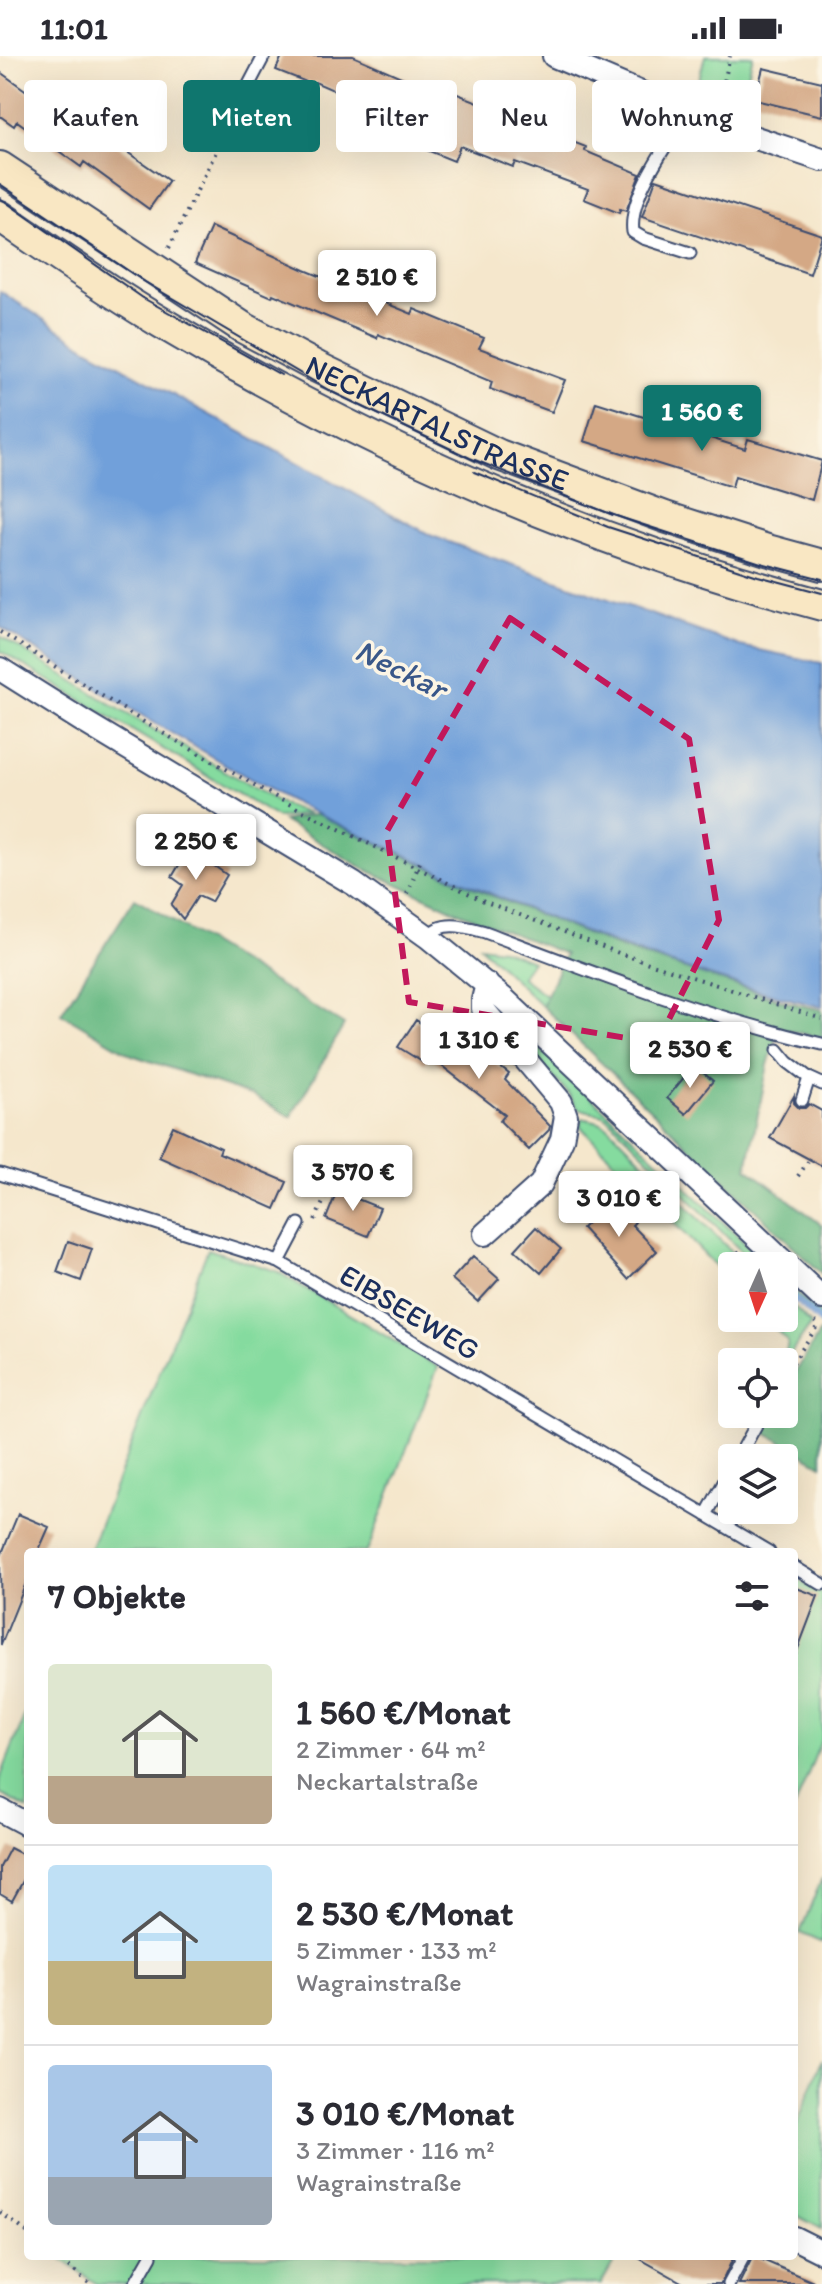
<!DOCTYPE html>
<html lang="de">
<head>
<meta charset="utf-8">
<style>
	body { margin:0; font-family:Itim,sans-serif; background:#f7f7f7; color:#2b2b33; height:100vh; display:flex; flex-direction:column; font-size:30px; white-space:nowrap }
	* { box-sizing:border-box; margin:0 }
	p { font-size:26px; color:#7c7c81 }
	.icon { flex:none; width:44px; height:44px; fill:none; stroke:currentColor; stroke-width:2; stroke-linecap:round; stroke-linejoin:round }
	.map { position:relative; flex:1; overflow:hidden }
	.panel { position:absolute; left:24px; top:1492px; width:774px; height:712px; display:flex; flex-direction:column; background:#fff; border-radius:8px; box-shadow:0 8px 32px #0002 }
	.panel>* { flex:none }
	.hud { position:absolute; left:24px; top:24px; width:774px; height:72px; display:flex; gap:16px }
	.needle { width:52px; rotate:183deg }
	.fabs { position:absolute; left:718px; top:1196px; display:grid; gap:16px }
	.fabs a { display:grid; place-items:center; width:80px; height:80px; border-radius:8px; background:#fff; box-shadow:0 8px 32px #0002; font-size:40px }
	.price { position:absolute; translate:-50% -68px; padding:0 18px; border-radius:8px; background:#fff; color:#222; font-size:26px; line-height:52px; filter:drop-shadow(0 2px 4px #0008) }
	.price::after { content:''; position:absolute; left:50%; top:48px; width:24px; height:18px; margin-left:-12px; background:inherit; clip-path:polygon(0 0,100% 0,50% 100%) }
	.price.active { background:#0f766e; color:#fff }
	ul { padding:0; list-style:none }
	li { display:flex; align-items:center; gap:24px; height:200px; padding:0 24px }
	li+li { border-top:2px solid #e1e1e2 }
	li span { display:grid; place-items:center; flex:none; width:224px; height:160px; border-radius:8px; color:#555 }
	li>.icon { margin-inline-start:auto }
	span .icon { width:96px; height:96px; fill:#fffc; stroke-width:1 }
	li b { font-size:34px }
	h2 { display:flex; justify-content:space-between; align-items:center; height:96px; padding:0 24px; font-size:34px }
	.pill { padding:0 28px; border-radius:8px; background:#fff; box-shadow:0 8px 32px #0002; font-size:28px; line-height:72px }
	.pill.active { background:#0f766e; color:#fff }
	.status { display:flex; justify-content:space-between; align-items:center; height:56px; padding:0 40px; background:#fff; direction:ltr }
	.status svg { height:22px; fill:currentColor }
	.map>svg:first-child { display:block }
	.green { fill:#85db9f; stroke:#50857e; stroke-width:2 }
	.forest { fill:#6cbb86; stroke:#447572; stroke-width:2 }
	.water { fill:#71a0da; stroke:#46689c; stroke-width:2 }
	.lines { fill:none; stroke-linecap:round; stroke-linejoin:round }
	.stream { stroke:#71a0da; stroke-width:7 }
	.building { fill:#d4a885 }
	.service-casing { stroke:#3c4b6e; stroke-width:15 }
	.minor-casing { stroke:#3c4b6e; stroke-width:26 }
	.secondary-casing { stroke:#3c4b6e; stroke-width:34 }
	.path { stroke:#3c4b6e; stroke-width:4; stroke-dasharray:2 6; stroke-linecap:butt }
	.service { stroke:#fff; stroke-width:11 }
	.minor { stroke:#fff; stroke-width:22 }
	.secondary { stroke:#f9e7c3; stroke-width:30 }
	.tram { stroke:#1b2f5e; stroke-width:2 }
	.marked { fill:none; stroke:#c2185b; stroke-width:6; stroke-dasharray:16 10; stroke-linejoin:round }
	.labels { text-anchor:middle; dominant-baseline:central; stroke-width:7; stroke-linejoin:round; paint-order:stroke }
	.street-label { font-size:30px; fill:#1b2f5e; stroke:#fcf5e5 }
	.water-label { font-size:32px; font-style:italic; fill:#395789; stroke:#fcf5e5 }
</style>
</head>
<body>
<div class="status"><b>11:01</b><svg viewBox="0 0 49 12"><path d="M0 12V9h3v3zM5 12V6h3v6zM10 12V3h3v9zM15 12V0h3v12zM26 1h20v11H26zM47 4h2v5h-2z"/></svg></div>
<div class="map">
<svg width="822" height="2228" viewBox="0 0 822 2228">
	<rect width="100%" height="100%" fill="#fcf5e5"/>
	<filter id="ink" filterUnits="userSpaceOnUse"><feTurbulence type="fractalNoise" baseFrequency=".0125" numOctaves="2"/><feDisplacementMap in="SourceGraphic" scale="16" xChannelSelector="R" yChannelSelector="G"/><feConvolveMatrix kernelMatrix="1 2 1 2 8 2 1 2 1" color-interpolation-filters="sRGB"/></filter>
	<filter id="wash" filterUnits="userSpaceOnUse"><feTurbulence type="fractalNoise" baseFrequency=".006" numOctaves="4" result="noise"/><feDisplacementMap in="SourceGraphic" scale="32" xChannelSelector="R" yChannelSelector="G"/><feGaussianBlur stdDeviation="1.8" result="paint"/><feColorMatrix in="noise" values="0 0 0 0 0 0 0 0 0 0 0 0 0 0 0 0 0 1.4 0 .05"/><feComposite in="paint" operator="in"/></filter>
	<g filter="url(#wash)">
		<rect width="100%" height="100%" fill="#f5e7cc"/>
		<!-- green -->
		<path class="green" d="M705,0h48l-13,50 -44,-16z
			M0,580l124,76 156,91 27,11 -29,4 -278,-167z
			M480,890l22,3 30,12 -11,16 26,19 -5,10z
			M496,954h3l270,256h-13l-144,-144 -9,-7 -26,-7 -7,-13 -74,-80z
			M582,1062l17,4 10,5 118,120 17,19h-12v17l-152,-157z
			M208,1193l68,22 162,96 -71,185h-278z
			M785,1226l37,34v9l-24,-22 -14,-10z
			M784,1247l12,6 15,15 -27,39 4,-21 -23,-24h19z
			M794,1521l28,17v144l-28,72z
			M28,1651v102l-28,-15v-15z
			M822,1822v65l-22,-10z
			M822,2003v170l-28,-15v-82z
			M57,2200h560l-16,28h-504z"/>
		<!-- forest -->
		<path class="forest" d="M319,758l19,11 152,70 133,54 164,53 35,8v28l-43,-10 -11,37 -21,103 75,57v49l-280,-268 23,-52 -107,-42 -93,-43 -82,-48z
			M135,842l209,127 -53,92 -38,-21 -121,-41 -71,-42z
			M820,1276l2,2v131l-62,-35 10,-16h14v-23z"/>
		<!-- water -->
		<path class="water" d="M0,235l89,58 343,187 308,110 82,17v344c-149,-35 -294,-94 -432,-159 -36,-17 -74,-33 -109,-52 -96,-53 -189,-110 -281,-169z"/>
		<g class="lines">
			<!-- stream -->
			<path class="stream" d="M785,1233l37,34"/>
		</g>
		<g id="blocks">
			<!-- building -->
			<path class="building" d="M282,0h71l87,38 2,-6 88,34 -1,3 57,22 -1,4 55,23 -14,37 -6,-2 -1,4 -35,-14 4,-10 -73,-27 -2,5 -53,-21 -6,15 -35,-14 6,-17 -110,-48 -1,3 -38,-15z
				M763,12l59,14v34l-67,-16z
				M0,16l52,37 4,-6 113,78 -20,28 -65,-47 -3,5 -64,-46 -3,5 -14,-10z
				M656,123l166,56 -12,39 -168,-57z
				M211,171l94,43 107,44 2,-5 70,29 -5,10 86,32 -13,32 -62,-23 2,-7 -114,-48 -1,4 -104,-44 -1,3 -77,-34z
				M596,346l149,47 3,-10 74,22 -10,39 -77,-24 -3,11 -148,-46z
				M189,792l38,27 -16,27 -13,-6 -15,23 -12,-14 12,-20 -11,-8z
				M416,964l51,34 6,-8 36,28 -4,6 45,46 -1,4 -20,20 -29,-29 5,-6 -76,-59 -5,7 -26,-16z
				M694,1009l19,16 -27,33 -19,-16z
				M794,1040v7l5,5h6l4,-4 13,7v55l-52,-28z
				M173,1070l48,22 -2,5 68,29 -12,27 -116,-52z
				M337,1135l43,17 -12,28 -42,-17z
				M612,1142l23,24 -3,3 25,26 -29,28 -46,-51z
				M536,1171l25,22 -20,24 -26,-23z
				M68,1185l24,8 -11,32 -24,-9z
				M473,1200l26,23 -21,23 -26,-23z
				M18,1458l31,13 -11,25h-10v26l-27,67 -1,-87z
				M794,1531l24,9 -22,58h-2z
				M10,1792l18,9v15l-16,29 -12,-7v-27z
				M635,2200h99l-13,28h-36z
				M753,2200l65,28h-79z"/>
		</g>
	</g>
	<g filter="url(#ink)">
		<use href="#blocks" fill-opacity="0" stroke="#3c4b6e" stroke-width="2"/>
		<g class="lines">
			<!-- service casing -->
			<g class="service-casing">
				<path id="service" d="M243,40l21,-40
					M687,57c-19,30 -59,83 -54,119l10,6 47,15
					M428,881c13,-18 38,-10 57,-5 111,42 222,85 337,112
					M778,994l10,12 21,16 -7,22
					M809,1022l13,6
					M0,1118l279,88 490,290
					M279,1206l20,-38
					M738,1402l24,-44
					M706,1459l26,-47
					M794,1511l28,17
					M135,2228l16,-28
					M729,2228l15,-28"/>
			</g>
			<!-- minor casing -->
			<g class="minor-casing">
				<path id="minor" d="M554,0l160,68 108,36
					M0,613l81,51 273,164 74,53 76,62 318,299
					M485,1178l56,-50 21,-45 4,-23 -5,-14 -78,-93v-9l4,-16
					M0,1754l28,15
					M794,2182l28,14"/>
			</g>
			<!-- secondary casing -->
			<g class="secondary-casing">
				<g id="secondary">
					<path id="s1" d="M0,111l242,160 75,40 182,88 166,62 102,33 55,15"/>
					<path d="M0,160c53,36 106,74 162,107 207,124 426,220 660,282"/>
				</g>
			</g>
			<!-- path -->
			<path class="path" d="M719,48l11,-48
				M169,192l68,-139
				M0,576l147,92 134,76 205,102 138,53 198,64
				M407,838l13,-32
				M798,1120l12,-17
				M315,1164l10,-22
				M737,1195l13,15
				M784,1320l34,-51 -6,-6
				M0,2156l28,21
				M56,2200l34,28"/>
			<!-- service -->
			<use href="#service" class="service"/>
			<!-- minor -->
			<use href="#minor" class="minor"/>
			<!-- secondary -->
			<use href="#secondary" class="secondary"/>
			<!-- tram -->
			<path class="tram" d="M0,128l145,98 187,110 138,66 143,57 148,48 61,16
				M0,142l143,100 138,77
				M474,416l134,55 150,49 64,17"/>
		</g>
	</g>
	<!-- marked area -->
	<path class="marked" d="M510,562l179,121 30,181 -62,123 -248,-41 -22,-171z"/>
	<g class="labels">
		<!-- street labels -->
		<g class="street-label">
			<text stroke="none"><textPath href="#s1" startOffset="508">NECKARTALSTRASSE</textPath></text>
			<text transform="translate(410 1256) rotate(31)">EIBSEEWEG</text>
		</g>
		<!-- water labels -->
		<g class="water-label">
			<text transform="translate(401 613) rotate(26)">Neckar</text>
		</g>
	</g>
</svg>
<div class="fabs">
<a><svg class="needle" viewBox="-14 -14 28 28"><path d="M0-13l5 13h-10z" fill="#e53935"/><path d="M0 13l5-13h-10z" fill="#7c7c81"/></svg></a>
<a><svg class="icon" aria-label="locate" viewBox="0 0 24 24"><circle cx="12" cy="12" r="6"/><path d="M12 2v4M12 18v4M2 12h4M18 12h4"/></svg></a>
<a><svg class="icon" aria-label="layers" viewBox="0 0 24 24"><path d="M12 4l9 5-9 5-9-5zM3 14l9 5 9-5"/></svg></a>
</div>
<b class="price" style="left:377px;top:262px">2 510 €</b>
<b class="price active" style="left:702px;top:397px">1 560 €</b>
<b class="price" style="left:196px;top:826px">2 250 €</b>
<b class="price" style="left:479px;top:1025px">1 310 €</b>
<b class="price" style="left:690px;top:1034px">2 530 €</b>
<b class="price" style="left:353px;top:1157px">3 570 €</b>
<b class="price" style="left:619px;top:1183px">3 010 €</b>
<div class="hud">
<a class="pill">Kaufen</a>
<a class="pill active">Mieten</a>
<a class="pill">Filter</a>
<a class="pill">Neu</a>
<a class="pill">Wohnung</a>
</div>
<section class="panel">
<h2>7 Objekte<svg class="icon" aria-label="filters" viewBox="0 0 24 24"><path d="M4 7h16M4 17h16"/><circle cx="9" cy="7" r="2"/><circle cx="15" cy="17" r="2"/></svg></h2>
<ul>
<li><span style="background:linear-gradient(#dfe7d0 70%,#b9a48a 0)"><svg class="icon" aria-label="home" viewBox="0 0 24 24"><path d="M3 11l9-7 9 7M6 9v11h12V9"/></svg></span><div><b>1 560 €/Monat</b><p>2 Zimmer · 64 m²</p><p>Neckartalstraße</p></div></li>
<li><span style="background:linear-gradient(#bfe0f5 60%,#c2b280 0)"><svg class="icon" aria-label="home" viewBox="0 0 24 24"><path d="M3 11l9-7 9 7M6 9v11h12V9"/></svg></span><div><b>2 530 €/Monat</b><p>5 Zimmer · 133 m²</p><p>Wagrainstraße</p></div></li>
<li><span style="background:linear-gradient(#a9c7e8 70%,#9aa5b1 0)"><svg class="icon" aria-label="home" viewBox="0 0 24 24"><path d="M3 11l9-7 9 7M6 9v11h12V9"/></svg></span><div><b>3 010 €/Monat</b><p>3 Zimmer · 116 m²</p><p>Wagrainstraße</p></div></li>
</ul>
</section>
</div>
</body>
</html>
